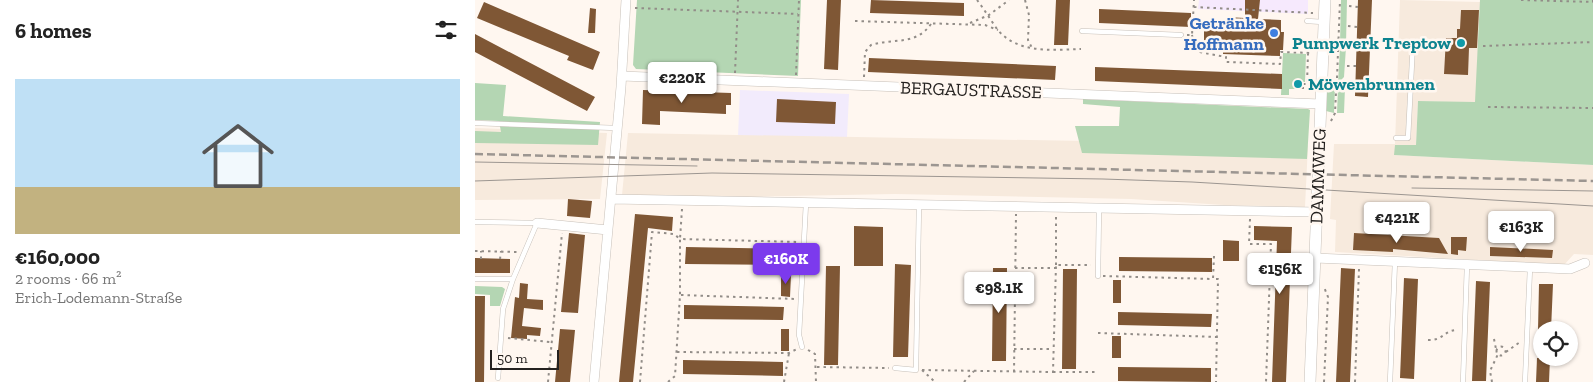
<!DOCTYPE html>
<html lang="en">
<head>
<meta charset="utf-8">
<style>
	body { margin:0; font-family:"Zilla Slab",serif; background:#f6f6f6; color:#222; height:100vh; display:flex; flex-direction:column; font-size:19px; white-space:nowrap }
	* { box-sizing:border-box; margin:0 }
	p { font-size:16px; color:#767676 }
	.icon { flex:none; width:28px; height:28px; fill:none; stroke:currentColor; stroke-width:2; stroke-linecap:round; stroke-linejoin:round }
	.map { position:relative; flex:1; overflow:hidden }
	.sheet { display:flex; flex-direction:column; background:#fff; width:475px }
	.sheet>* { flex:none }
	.buttons { position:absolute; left:1058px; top:321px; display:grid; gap:10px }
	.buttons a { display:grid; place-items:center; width:45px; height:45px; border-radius:50%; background:#fff; box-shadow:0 1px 4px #0004; font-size:25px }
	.scale { position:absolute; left:15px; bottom:12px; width:69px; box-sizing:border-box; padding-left:5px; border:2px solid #24211f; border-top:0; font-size:14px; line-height:18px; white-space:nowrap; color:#24211f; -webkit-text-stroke:4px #fff7f0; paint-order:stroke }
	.price { position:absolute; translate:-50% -42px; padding:0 11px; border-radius:5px; background:#fff; color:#222; font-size:16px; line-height:32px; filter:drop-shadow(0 1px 2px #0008) }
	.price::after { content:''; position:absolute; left:50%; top:30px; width:15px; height:11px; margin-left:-8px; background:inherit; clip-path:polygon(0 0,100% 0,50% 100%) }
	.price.active { background:#7c3aed; color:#fff }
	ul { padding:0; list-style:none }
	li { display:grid; align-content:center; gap:10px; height:265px; padding:0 15px }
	li span { display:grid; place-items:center; height:155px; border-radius:0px; color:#555 }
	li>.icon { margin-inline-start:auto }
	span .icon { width:90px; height:90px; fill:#fffc; stroke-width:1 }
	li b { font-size:21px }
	h2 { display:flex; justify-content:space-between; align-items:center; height:60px; padding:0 15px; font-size:21px }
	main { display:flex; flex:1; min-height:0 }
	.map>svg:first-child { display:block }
	.commercial { fill:#f2ebfc }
	.built { fill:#f7eadd }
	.education { fill:#f6e9fd }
	.green { fill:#b4d6b3 }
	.building { fill:#7f5735 }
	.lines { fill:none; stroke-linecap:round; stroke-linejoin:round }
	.service-casing { stroke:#c7c0b9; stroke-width:5.5 }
	.minor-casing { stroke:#c7c0b9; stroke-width:10 }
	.tertiary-casing { stroke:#c7c0b9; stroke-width:12 }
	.path { stroke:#928d88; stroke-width:2; stroke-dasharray:2.5 4; stroke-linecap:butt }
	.service { stroke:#fff; stroke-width:4.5 }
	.minor { stroke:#fff; stroke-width:9 }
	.tertiary { stroke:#fff; stroke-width:11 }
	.tram { stroke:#9c9691; stroke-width:1 }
	.rail { stroke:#9c9691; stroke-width:2.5; stroke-dasharray:8 4; stroke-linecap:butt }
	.shop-dot { fill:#3f7fe0; stroke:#fff7f0; stroke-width:2 }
	.culture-dot { fill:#0f9aa8; stroke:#fff7f0; stroke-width:2 }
	.labels { text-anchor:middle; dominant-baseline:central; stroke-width:5; stroke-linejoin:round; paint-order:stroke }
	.shop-label { font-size:18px; font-weight:bold; fill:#366cbe; stroke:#fff7f0; text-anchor:end }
	.culture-label { font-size:18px; font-weight:bold; fill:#0d838f; stroke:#fff7f0; text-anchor:end }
	.street-label { font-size:18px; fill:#24211f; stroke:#fff7f0 }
</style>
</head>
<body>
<main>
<section class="sheet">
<h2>6 homes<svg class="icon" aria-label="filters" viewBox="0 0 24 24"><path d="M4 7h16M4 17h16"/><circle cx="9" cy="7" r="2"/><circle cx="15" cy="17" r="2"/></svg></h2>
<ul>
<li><span style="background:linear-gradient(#bfe0f5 70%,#c2b280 0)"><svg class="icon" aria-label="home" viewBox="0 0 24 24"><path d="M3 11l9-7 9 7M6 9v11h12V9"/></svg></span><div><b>€160,000</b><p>2 rooms · 66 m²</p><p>Erich-Lodemann-Straße</p></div></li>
</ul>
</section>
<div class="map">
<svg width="1118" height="382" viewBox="0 0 1118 382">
	<rect width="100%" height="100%" fill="#fff7f0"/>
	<!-- commercial -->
	<path class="commercial" d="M265,90l109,4 -2,43 -109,-1z"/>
	<!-- built -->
	<path class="built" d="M925,0l80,2 -4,101 -58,-2 -2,44 -22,10 199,10v90l-19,-1 -10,11 -229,-13 1,-32 -6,-1 4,-75h61z
		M0,128l132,5 -7,66 -125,1z
		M153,133l680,12 -3,62 -81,-2 -93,-6 -236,-5 -165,3 -108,-2z"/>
	<!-- education -->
	<path class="education" d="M724,0h109v14l-110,-5z"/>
	<!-- green -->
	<path class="green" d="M162,0h164l-3,76 -162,-7 -3,-4z
		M866,0h6l-1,44h-6z
		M1005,0h113v165l-199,-10 1,-10h21l2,-44 57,1z
		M865,47h6l-2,30 -6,6z
		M808,53l23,1 -1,28h-9v7h-7v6h-8z
		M0,83l31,2 -3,31 97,6 -2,23 -123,-2v-12l26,1 -2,-11 -24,-1z
		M860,87l-1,25v1l-8,-2 1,-23z
		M863,87h7l-1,26h-7z
		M608,99l225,10 2,1 -3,49 -225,-6 -7,-27h44l1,-19 -37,-3z
		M0,286l27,1 3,2 -5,17h-10v-11l-15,-1z"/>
	<!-- building -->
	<path class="building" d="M352,0h14l-3,70 -14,-1z
		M396,0l93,3v13l-94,-3z
		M581,0h14l-2,45h-14z
		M770,0h15l-2,19 23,1v12h3l-1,18h-3v6l-57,-2v-6l-19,-1v-19l21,1 1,-12 19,1z
		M883,0h14l-4,97 -13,-1z
		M9,2l116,50 -7,18 -26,-10 2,-4 -92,-38z
		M115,8l6,1 -1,24h-7z
		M624,9l92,4v14l-92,-4z
		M986,10h18l-2,38h-8l-1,27 -24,-1 2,-36h11v-9h3z
		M0,34l120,63 -8,14 -112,-59z
		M394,58l187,8 -1,14 -187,-8z
		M620,67l187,7v15l-187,-8z
		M168,90l88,3v12h-5v9l-66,-3v14l-18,-1z
		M302,99l59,3 -1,22 -59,-2z
		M93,199l24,2 -2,17 -23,-2z
		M160,214l38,3 -1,14 -24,-3 -15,154h-14z
		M379,226l29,1v39h-29z
		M779,226l38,1 -6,155h-14l5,-141 -23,-1z
		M94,233l16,2 -7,78 -17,-1z
		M879,233l85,5 9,16 -55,-5v3l-40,-2z
		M976,237h16l-1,14 -8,-1v5l-7,-1z
		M748,240l16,1v20h-16z
		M211,247l99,2 -1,16 -99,-1z
		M1015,247l63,3 -1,8 -62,-2z
		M644,257l93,1v14l-93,-1z
		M0,258l35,1v14h-35z
		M420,264l16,1 -3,92h-15z
		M351,266h14l-2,99h-14z
		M518,268h14l-1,93h-14z
		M866,268l14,1 -5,113h-14z
		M588,269h14l-1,100h-14z
		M306,274l10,1 -1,22 -9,-1z
		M929,278l14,1 -4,100 -14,-1z
		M638,280h8v23h-8z
		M1001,281l14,1 -4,99h-14z
		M45,283l8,1 -1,15 16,1v10l-19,-2 -2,18 19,2 -1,8 -13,-1v4l-16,-1 4,-41 4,1z
		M1064,284h14l-2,46h-13z
		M0,296h10l-1,86h-9z
		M209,305l100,2 -1,13 -99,-1z
		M643,312l94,2 -1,13 -93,-2z
		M85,329l15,1 -5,52h-15z
		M306,329h8v22h-8z
		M637,336h9v22h-9z
		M1062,358h13l-1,24h-13z
		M208,360l100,2v14l-100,-2z
		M643,367l93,1v14l-93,-1z"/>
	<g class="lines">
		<!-- service casing -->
		<g class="service-casing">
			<path id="service" d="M832,21l16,1
				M607,31l99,4
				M847,85h24
				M0,123l142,5
				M921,138h12l5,-95
				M0,222l62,1 -24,56 -10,30 -5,69
				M623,276l1,-68
				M0,279h38
				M327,347l-3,-12 7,-132
				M420,368l21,2 3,-165
				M915,382l5,-121
				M988,382l4,-117
				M1050,382l5,-114"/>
		</g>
		<!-- minor casing -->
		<g class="minor-casing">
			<path id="minor" d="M147,76l699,28
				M136,199l706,13
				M62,223l71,7
				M840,258l255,11 15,-6
				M119,382l27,-295 5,-87"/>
		</g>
		<!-- tertiary casing -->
		<g class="tertiary-casing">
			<path id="tertiary" d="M835,382l15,-382"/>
		</g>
		<!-- path -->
		<path class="path" d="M502,0c7,9 13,19 20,29 20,25 56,21 84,20
			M550,0l4,15 -1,25 4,8
			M1046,0l72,2v-2
			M874,6l9,1
			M719,7l119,6
			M160,8l163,6
			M380,21l130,4 13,5
			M495,23l19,-8 20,-15
			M873,26l9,1
			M712,35h5l2,-35
			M717,35l2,10 5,7 27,5v5l54,2 1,-12 32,1
			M859,45l23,1
			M1008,46l110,-4
			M833,53l-1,31h-8v4h12
			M872,66h9
			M260,73l3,-73
			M321,75l3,-75
			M389,77l1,-25 6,-7c21,-7 45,1 60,-21
			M862,78l3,-78
			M1013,107l105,1
			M856,121l4,-8 1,-21
			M775,219l-1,25h22l-5,138
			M0,251l43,1
			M739,256l-1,23h5l-2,103
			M6,259v-8
			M25,259l1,-8
			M581,265v-50
			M540,268h40
			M628,276l110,3
			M206,295l115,4
			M623,333l119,4
			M33,338l42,4
			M1019,339l2,10
			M953,340c15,1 16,-10 29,-10
			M1021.5 351a4.5 4.5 0 1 1 9 0a4.5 4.5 0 1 1-9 0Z
			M539,349h39
			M333,350l7,4 1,28
			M202,352l112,1 8,-4
			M1031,352l14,-10
			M342,367l72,1
			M447,370l131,2 3,-107h35
			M447,370l13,12
			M539,372l2,-158
			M578,372h45
			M73,382l14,-149
			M165,382l12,-150 22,2 6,5 2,-30
			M193,382l7,-6 5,-81v-56l119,3
			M309,382l5,-29
			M489,382l10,-11
			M849,382l4,-85 -4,-10
			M880,382l4,-113
			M1017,382l-2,-11 8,-17"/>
		<!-- service -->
		<use href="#service" class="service"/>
		<!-- minor -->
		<use href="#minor" class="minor"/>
		<!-- tertiary -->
		<use href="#tertiary" class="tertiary"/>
		<!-- tram -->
		<path class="tram" d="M0,162l222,4
			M0,181l237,-8 391,6 89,3 401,24
			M937,188l181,3"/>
		<!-- rail -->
		<path class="rail" d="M0,154l1118,27"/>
	</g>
	<!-- markers -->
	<circle class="shop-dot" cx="799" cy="33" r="5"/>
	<g class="culture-dot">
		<circle cx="986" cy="43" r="5"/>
		<circle cx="823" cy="84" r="5"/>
	</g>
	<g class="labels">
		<!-- shop labels -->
		<g class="shop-label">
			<text x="789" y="23">Getränke<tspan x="789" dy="21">Hoffmann</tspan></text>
		</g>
		<!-- culture labels -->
		<g class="culture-label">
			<text x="976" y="43">Pumpwerk Treptow</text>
			<text x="833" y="84" text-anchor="start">Möwenbrunnen</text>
		</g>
		<!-- street labels -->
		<g class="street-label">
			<text transform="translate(496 90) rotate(2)">BERGAUSTRASSE</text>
			<text transform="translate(843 176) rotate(-88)">DAMMWEG</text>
		</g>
	</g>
</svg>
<div class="buttons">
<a><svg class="icon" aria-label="locate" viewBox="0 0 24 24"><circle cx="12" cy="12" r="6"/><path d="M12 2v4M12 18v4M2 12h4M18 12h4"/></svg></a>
</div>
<div class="scale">50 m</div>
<b class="price" style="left:207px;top:104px">€220K</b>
<b class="price" style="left:922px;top:244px">€421K</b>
<b class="price" style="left:1046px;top:253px">€163K</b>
<b class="price active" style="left:311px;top:285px">€160K</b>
<b class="price" style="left:805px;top:295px">€156K</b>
<b class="price" style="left:524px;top:314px">€98.1K</b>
</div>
</main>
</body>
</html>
